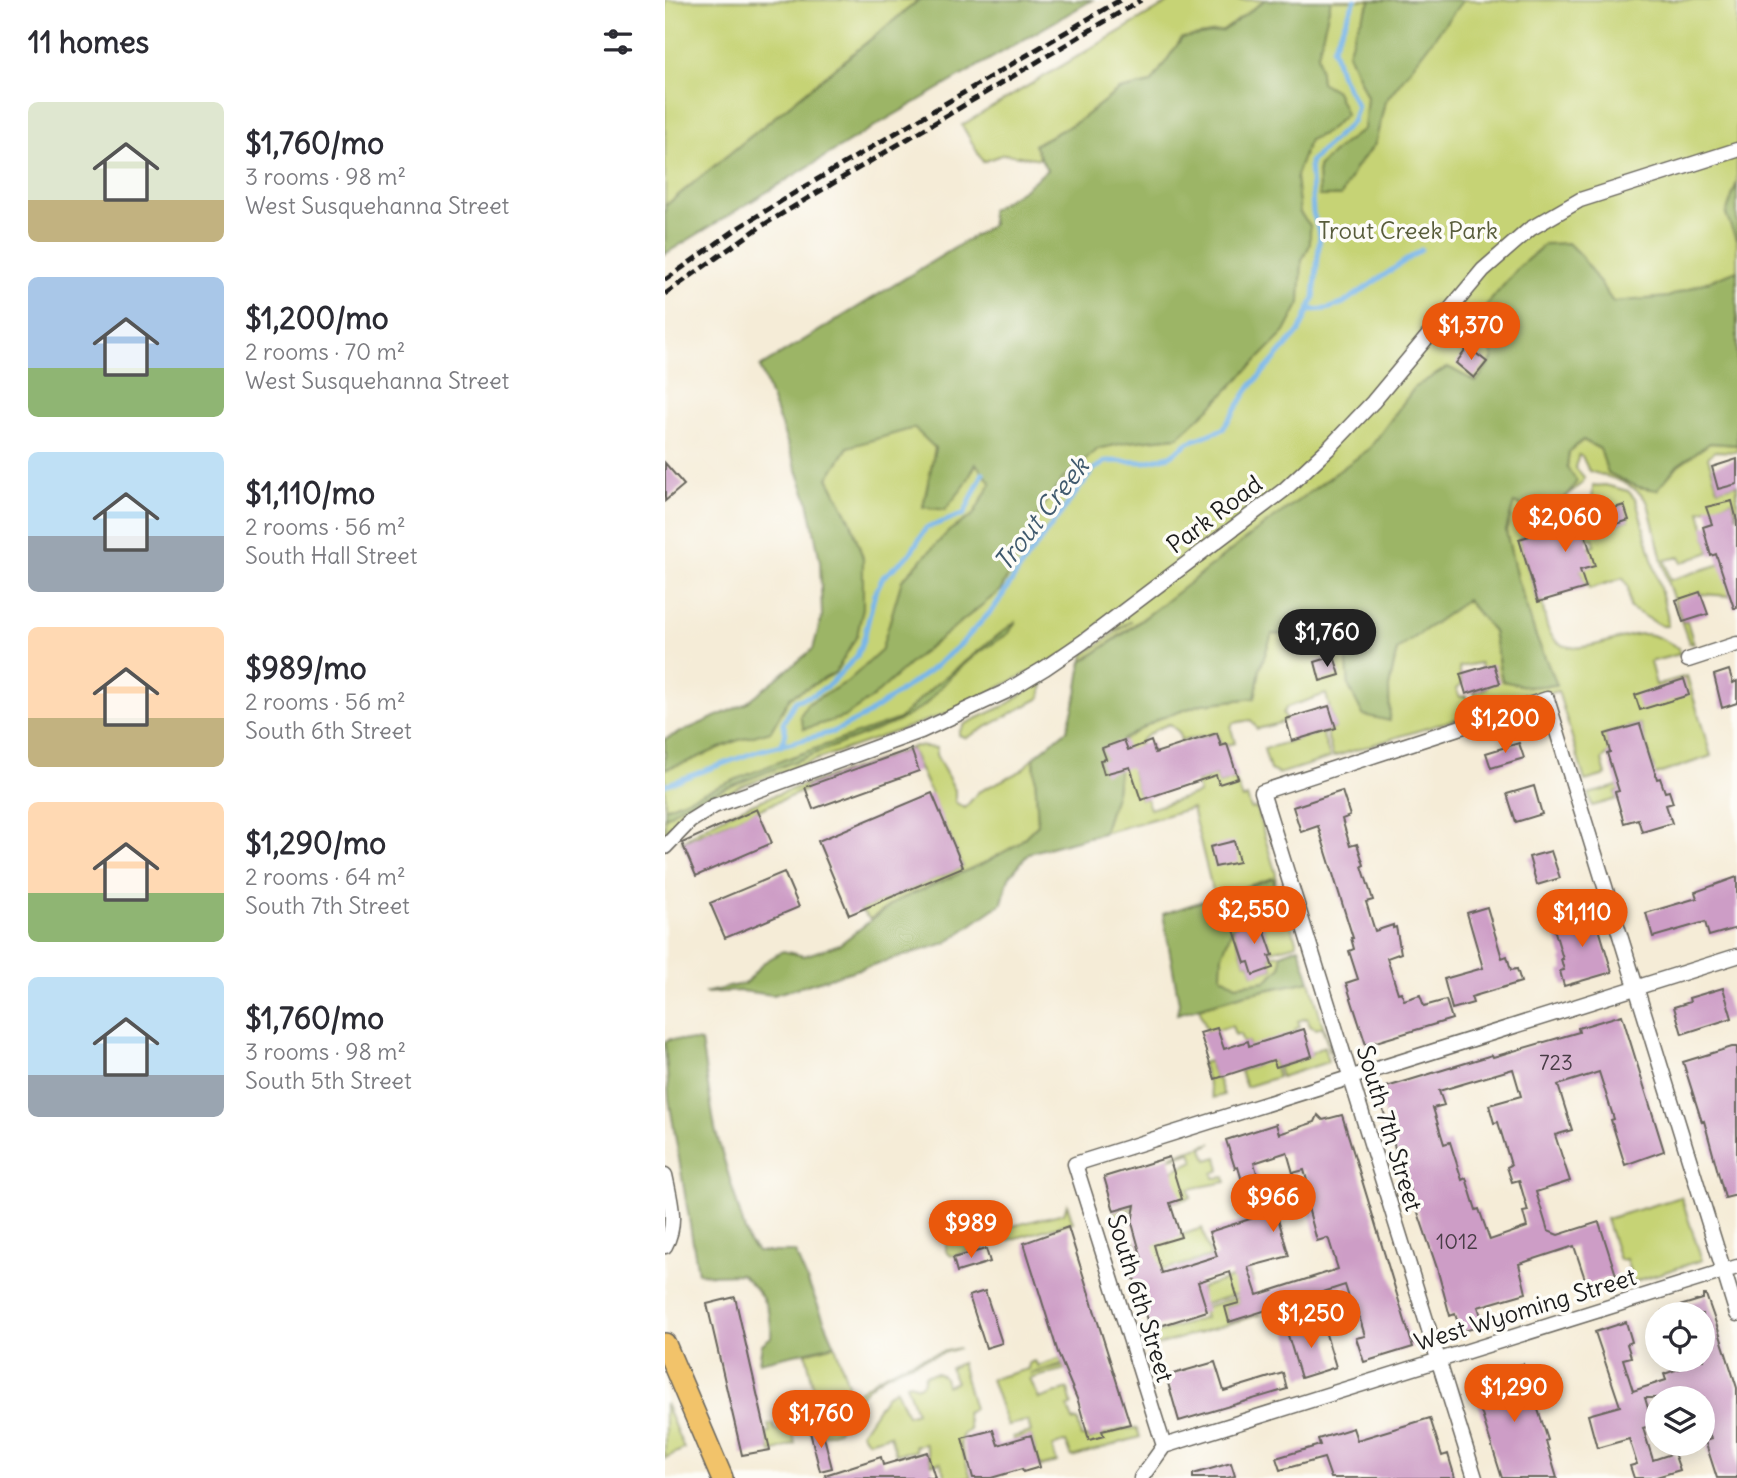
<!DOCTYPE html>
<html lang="en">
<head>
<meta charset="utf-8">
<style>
	body { margin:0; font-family:Delius,sans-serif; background:#f2f2f3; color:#2b2b33; height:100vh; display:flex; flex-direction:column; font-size:26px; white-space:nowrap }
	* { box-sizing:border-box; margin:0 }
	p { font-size:23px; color:#7c7c81 }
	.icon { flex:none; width:38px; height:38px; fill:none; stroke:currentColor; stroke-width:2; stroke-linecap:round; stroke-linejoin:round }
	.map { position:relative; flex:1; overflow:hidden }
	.drawer { display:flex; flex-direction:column; background:#fff; width:665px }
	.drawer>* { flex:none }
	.tools { position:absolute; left:980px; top:1302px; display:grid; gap:14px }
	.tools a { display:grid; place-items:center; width:70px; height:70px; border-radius:50%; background:#fff; box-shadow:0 4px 18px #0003; font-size:35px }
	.price { position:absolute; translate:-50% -60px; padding:0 16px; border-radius:24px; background:#ea580c; color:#fff; font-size:23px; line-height:46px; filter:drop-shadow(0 2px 4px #0008) }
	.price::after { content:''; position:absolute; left:50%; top:42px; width:21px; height:16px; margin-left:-10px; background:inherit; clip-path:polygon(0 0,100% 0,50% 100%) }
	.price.selected { background:#222; color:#fff }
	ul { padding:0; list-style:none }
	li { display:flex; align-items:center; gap:21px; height:175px; padding:0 28px }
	li span { display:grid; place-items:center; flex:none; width:196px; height:140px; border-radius:10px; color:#555 }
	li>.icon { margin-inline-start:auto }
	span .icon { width:84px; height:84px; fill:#fffc; stroke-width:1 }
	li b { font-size:30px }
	h2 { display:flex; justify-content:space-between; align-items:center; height:84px; padding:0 28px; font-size:30px }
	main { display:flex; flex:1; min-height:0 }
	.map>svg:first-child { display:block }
	.green { fill:#c6d375; stroke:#717848; stroke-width:2 }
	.forest { fill:#9cb566; stroke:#5c6841; stroke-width:2 }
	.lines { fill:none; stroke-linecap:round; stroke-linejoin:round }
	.stream { stroke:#77b6ea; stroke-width:5 }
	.building { fill:#cd9dc6; fill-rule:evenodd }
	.minor-casing { stroke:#68655d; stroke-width:17 }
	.primary-casing { stroke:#68655d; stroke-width:24 }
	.minor { stroke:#fff; stroke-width:14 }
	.primary { stroke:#f2c36a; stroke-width:21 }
	.rail { stroke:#1c1c1c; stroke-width:5; stroke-dasharray:10 5; stroke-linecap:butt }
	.labels { text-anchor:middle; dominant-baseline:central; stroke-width:7; stroke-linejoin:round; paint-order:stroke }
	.number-label { font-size:21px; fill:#483c46 }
	.park-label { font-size:24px; fill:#585c3b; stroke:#fdfcf7 }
	.street-label { font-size:24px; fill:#1c1c1c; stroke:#fdfcf7 }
	.water-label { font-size:26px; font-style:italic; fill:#405a6e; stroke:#fdfcf7 }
</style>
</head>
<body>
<main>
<section class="drawer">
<h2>11 homes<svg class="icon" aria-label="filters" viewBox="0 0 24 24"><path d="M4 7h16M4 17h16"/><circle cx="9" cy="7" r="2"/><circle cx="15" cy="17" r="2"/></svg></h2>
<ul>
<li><span style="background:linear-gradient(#dfe7d0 70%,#c2b280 0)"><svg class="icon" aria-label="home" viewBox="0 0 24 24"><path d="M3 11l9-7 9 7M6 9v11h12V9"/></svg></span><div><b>$1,760/mo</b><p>3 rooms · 98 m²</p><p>West Susquehanna Street</p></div></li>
<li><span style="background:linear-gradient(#a9c7e8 65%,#8fb573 0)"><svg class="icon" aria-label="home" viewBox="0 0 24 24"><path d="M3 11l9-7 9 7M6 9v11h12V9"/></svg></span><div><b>$1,200/mo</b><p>2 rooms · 70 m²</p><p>West Susquehanna Street</p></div></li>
<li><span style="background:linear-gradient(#bfe0f5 60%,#9aa5b1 0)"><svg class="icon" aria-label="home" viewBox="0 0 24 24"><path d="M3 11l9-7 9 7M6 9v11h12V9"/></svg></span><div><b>$1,110/mo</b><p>2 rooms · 56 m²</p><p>South Hall Street</p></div></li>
<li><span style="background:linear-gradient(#ffd9b3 65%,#c2b280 0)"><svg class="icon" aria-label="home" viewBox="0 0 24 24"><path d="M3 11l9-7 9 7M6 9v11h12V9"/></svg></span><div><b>$989/mo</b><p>2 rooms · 56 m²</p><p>South 6th Street</p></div></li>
<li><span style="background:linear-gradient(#ffd9b3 65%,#8fb573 0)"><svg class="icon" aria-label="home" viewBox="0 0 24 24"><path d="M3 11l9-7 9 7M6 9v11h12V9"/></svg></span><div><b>$1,290/mo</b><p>2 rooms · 64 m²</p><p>South 7th Street</p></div></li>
<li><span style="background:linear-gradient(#bfe0f5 70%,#9aa5b1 0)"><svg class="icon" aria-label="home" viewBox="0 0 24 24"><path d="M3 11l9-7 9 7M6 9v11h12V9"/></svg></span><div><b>$1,760/mo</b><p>3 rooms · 98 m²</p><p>South 5th Street</p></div></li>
</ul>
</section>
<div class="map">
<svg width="1072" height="1478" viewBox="0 0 1072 1478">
	<rect width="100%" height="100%" fill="#fdfcf7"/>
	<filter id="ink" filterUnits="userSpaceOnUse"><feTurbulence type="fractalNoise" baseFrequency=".0143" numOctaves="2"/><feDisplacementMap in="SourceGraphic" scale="14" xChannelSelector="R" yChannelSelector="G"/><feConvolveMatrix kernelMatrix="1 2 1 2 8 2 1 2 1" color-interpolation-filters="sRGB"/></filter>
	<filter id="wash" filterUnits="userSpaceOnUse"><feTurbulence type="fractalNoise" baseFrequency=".00686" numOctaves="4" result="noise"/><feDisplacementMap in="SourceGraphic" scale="28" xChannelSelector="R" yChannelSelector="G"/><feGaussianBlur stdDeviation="1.57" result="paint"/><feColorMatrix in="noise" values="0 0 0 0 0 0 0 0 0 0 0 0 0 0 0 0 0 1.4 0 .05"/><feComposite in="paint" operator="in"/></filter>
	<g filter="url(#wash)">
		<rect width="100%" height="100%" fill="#f5ecd7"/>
		<!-- green -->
		<path class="green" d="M0,0h254l-254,206z
			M508,0h92l-42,31 -41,8 -31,44 -32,7 -42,32 -43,23 8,14 -38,-5 -21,8 -21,-37z
			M629,0h443v364l-575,241 -80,57 3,-8 47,-33 -184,92 -206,73 -43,20 -28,19 -6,8v-66l139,-86 47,-159 -23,-44 20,-31z
			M918,440l17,9 57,41 21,-25 32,-22 27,2v7l-22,-1 -7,6 10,32 19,-5v33l-5,-16 -32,10 10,41 -29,11 -1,-6 -15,3 5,20 57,-18 3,34 -29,-2 -1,-2 -17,30 4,-1 7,23 -5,-1 -22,-62 -19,-78c-14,-21 -37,-25 -59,-32l-7,-15 -3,-1 -4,12 9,10 -1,5 -16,14 3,27 -51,16 19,63 4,-1c2,10 3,24 8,32 17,32 67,1 92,1 13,0 25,7 36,14l2,6 -30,8 6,23 31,-9 24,80 -85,29 1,3 -12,4 2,7 -25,7 -3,-12 36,-10 29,-15 -14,-45 -35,10 5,18 -8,8 4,15 -21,6 -27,-90 -78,20 -6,-18 13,-5 -7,-25 -21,4 3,17 -6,5 4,8 6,-1 6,18 -139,43 -7,-26 9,-3 -9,-34 -39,13 -4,6 3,6 -6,4 -23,6 -6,-9 -18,3 -2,5 4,15 -14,3 -4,-13 -36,8 -2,-9 -10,-8 -12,5 -16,11 -9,32 9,27 5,-1 4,11 49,-16 -3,-11 20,-7 3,9 16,-5 8,20 4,-2 4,12 5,-1 20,66 -1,11 -3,-7 -58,19 -22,-89 -89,25 13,-41 6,-52 36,-21 44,-15 53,-6 5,-29 12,-35h31l43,15 3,38 40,33v-33l8,-37 70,-50 26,31 9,50 55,4 -21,-48 -19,-58 -11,-48 8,-29 53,-34 2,-16z
			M940,485l23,6 8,9 31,114 1,12h-6l-32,-18 -2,-21 -5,-9 -34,11 -1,-6 -4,1 -4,-14 7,-21 8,-4 -2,-7 -5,1 -2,-5 43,-14 -6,-15 -40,13 -2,-8 11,-8 1,-16z
			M379,680l-4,18 -74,40 -7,-3v-3l6,-8 39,-18z
			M657,732l8,26 -51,16 -9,-4 -6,-21z
			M250,746l22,2 -1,7 19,35v12l10,6 13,-16 43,-21 13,-14 4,67 -20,20 -32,18 -90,39 -26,18 -10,-9 103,-43 -52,-118 -105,38v3l-125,52c69,-50 158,-62 234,-96z
			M624,917l8,27 -26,7 -11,-33z
			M568,927l12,36 4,-1 4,12 20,-6 -4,-12 12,-2v13l-15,14 -30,4 -16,-9 2,-21z
			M645,981l23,79 -11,-33 -6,2 -6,-3 -3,-8 -9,3 2,6 -5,2 1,3 -25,21 7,24 -32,10 -6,-16 16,-6 -8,-23 -5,1 -3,-9 -5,1 -3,-9 -24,7 -9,-25 47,-14z
			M659,1046l4,16 -47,15 -3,-10 33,-11v-3z
			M544,1061l6,18 3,-1 6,17 -11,3 -11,-35z
			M547,1143l-9,5 4,12 10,-3 3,13 -7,3 1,5 11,-1 1,5 -37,7 2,8 -21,6 -1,-4 -40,11 3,11 -14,5 -4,-15 64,-18 -7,-22 23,-10 -3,-9 -21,6 1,-2z
			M1016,1197l21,63 -72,23 1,-8 -5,-16 -7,1 -13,-41z
			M402,1204l6,18 -122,34 -5,-5v-8l118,-30z
			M537,1228l9,29 -64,17 -15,-9 -6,-20 11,-3 3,7z
			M585,1272l3,10 -16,12 -35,11 -2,-15 3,-3z
			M573,1297l1,6 -14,4 4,15 33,-8 -111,33 -5,-15 8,-2 3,3 48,-15 -3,-10z
			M170,1345l17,51c37,-28 61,-38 107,-48 -34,11 -79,21 -101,51 -8,10 -12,23 -21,32l-22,7 -5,-31 7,-3 -11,-51z
			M396,1358l1,6 -32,10 34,-8 2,3 -36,10 9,20 29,-10 4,16 -4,2 5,14 5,-1 3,17h7l1,3 33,-11 15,-1 3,9 -68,20 -6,-15 -14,5 5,15 -17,5 -9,-31 -18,5v-4l18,-5 -3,-11 -21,4 -16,-46 37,-10 1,-6 6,-2 3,5z
			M296,1363l13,46 -8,4 4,17 -7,4 -3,9 11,35h-26l-4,-16 -9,2 -7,-20 -10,2 1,5 -20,3 -6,-19 -22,6 -7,-8 25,-37 10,-7 11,26 9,-3 -10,-28 4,-1 8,3 5,-3 2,-8 12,-2 6,3 4,10 9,-4 -6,-14z
			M0,1403l19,46 -19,9z
			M103,1424h5l2,7 17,-5 3,18 -23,8 -2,-2 -4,-16 4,-1z"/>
		<!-- forest -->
		<path class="forest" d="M254,0h173l-217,126 -210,128v-48z
			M600,0h66l-13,54 3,28 15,9 10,23 -19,18 -18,8 -13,36 4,37 10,12v20l-8,15 -2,43 -15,29 -70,71 -37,34 -49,5 -31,7 -35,30 -20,27 -42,84 -84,67 -45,41 -28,19 -40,12 -4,-13 7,-12 40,-22 34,-31 21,-71 47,-49 24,-16 18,-32 -15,-19 -11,21 -20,25 -22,-3 12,-59 -21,-20 -66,19 -20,31 23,44 12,36v50l-6,28 -22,37 -45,24 -19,34 -35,10 -49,21 -22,7v-30l80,-35 68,-55 9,-33 -2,-55 -12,-60 -48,-134 232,-142 -2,-15 34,-21 23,-19 -13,-25 43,-23 42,-32 32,-7 31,-45 41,-7z
			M706,0h92l-78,102 -10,42 -19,23 -15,29h-22l-1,-29 25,-23 21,-15 3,-32 -19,-44 7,-22z
			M1072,182v60l-11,-28z
			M903,243l13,13 32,46 55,-5 69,-27v175l-27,-2 -32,22 -21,25 -19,-3 -30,-14 -8,-24 -17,-9 -14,12 -2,16 10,13 -10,15 -26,17 -27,-10 -8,28 11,48 19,58 21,48 -28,2 -27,-6 -9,-50 -26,-31 -70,50 -8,37 1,34 -27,-6 -14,-28 -3,-38 -43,-15h-31l-12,35 -5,29 -53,6 -44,15 -36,21 -6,52 -13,41 -74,20 -20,24 -7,26 -56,40 -173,52 -32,-4 -37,2 42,-10 17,-20 20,-12 21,5 36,-12 56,-43 90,-39 32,-18 20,-20 -4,-67 33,-27 10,-36 5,-32 47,-32 123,-96 117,-85 46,-62 33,-20 28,15 17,-24 -14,-44 40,-47 26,-23z
			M351,621l-7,12 -35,23 -23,20 -27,30 -27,16 -192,74 -25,11 -15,11v-10l121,-49 113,-40 36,-34z
			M608,878l12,39 -25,1 -27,9 -11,28 -1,21 15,9 30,-4 15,-14v-13l18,-7 11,34 -64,13 -69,20 2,-11 -16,-89z
			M5,1039l31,3 14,87 33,112 9,11h38l40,93 -76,17 3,-18 9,-7c2,-28 -10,-45 -30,-63l-31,1 -12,-2 -29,-174 -4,-56z"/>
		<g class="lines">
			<!-- stream -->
			<path class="stream" d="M644,310l18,-1 15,-5 79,-54
				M116,746l5,-13 -3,-10 12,-22 20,-7 15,-10 27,-28 7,-18 11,-45 8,-16 27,-23 16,-26 38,-14 19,-41
				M0,785l93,-34 75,-19 32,-16 63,-44 32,-27 34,-37 31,-47 69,-92 13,-8 38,1 25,-6 19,-14 34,-13 27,-42 49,-55 15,-34 6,-63 -7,-22 -3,-51 42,-40 5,-16 -17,-33 -7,-25 22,-48"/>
		</g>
		<g id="blocks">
			<!-- building -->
			<path class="building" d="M803,347l19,15 -13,16 -18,-15z
				M1072,459v25l-19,5 -6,-22z
				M0,463l19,22 -19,16z
				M1067,501l5,20v87h-3l-18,-54 -5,2 -8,-29 9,-3 -6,-17z
				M959,505l5,15 -44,14 10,32 -15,4 6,18 -48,14 -19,-63 65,-19 -1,-2z
				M1035,592l8,22 -25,8 -7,-22z
				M669,656l6,19 -20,6 -5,-19z
				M829,664l6,19 -34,11 -6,-20z
				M1064,670l4,13 4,-2v22l-15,5 -8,-33z
				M1019,679l5,16 -49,15 -5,-15z
				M664,706l7,22 -44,13 -6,-22z
				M975,724l17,55 3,-1 5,14 4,-1 4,12 -7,2 6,18 -30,9 -4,-13 -14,4 -9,-31 4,-1 -12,-38 3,-1 -5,-18z
				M552,733l4,13 6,-2 11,34 -19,6 -3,-9 -75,25 -11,-33 -26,7 -4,-14 6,-1 -4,-11 22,-8 4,10 23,-9 4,12z
				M854,743l5,15 -33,10 -5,-15z
				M246,749l8,22 -106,38 -8,-22z
				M869,786l8,28 -26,8 -9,-28z
				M677,791l8,25 -8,3 8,27 7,-2 7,21 -2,1 11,34 -7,2 9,29 18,-6v3l3,-1 5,26 -14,5 11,35 3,-1 3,8 16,-5 4,11 22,-6 6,19 -86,26 -20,-62 12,-4 -9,-28 5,-2 -3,-11h2l-35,-112 -17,6 -8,-25z
				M267,793l31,74 -114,48 -31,-74z
				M92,809l15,34 -76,33 -14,-33z
				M569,841l5,21 -24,5 -5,-20z
				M886,851l9,27 -23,7 -8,-28z
				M119,872l15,35 -74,31 -15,-35z
				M1072,877v51l-28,8 -4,-14 -52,15 -7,-24 51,-15 -2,-6z
				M822,907l15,51 5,-2 4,14 6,-1 4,13 -50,15 2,6 -21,6 -8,-30 39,-11 -16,-55z
				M929,912l18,60 -48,14 -4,-15 4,-1 -3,-11h2l-10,-34z
				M595,918l13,37 -4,1 4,12 -20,7 -4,-13 -4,1 -12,-36z
				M1058,988l9,30 -50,16 -8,-27 16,-5 -1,-4z
				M957,1015l42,136 -39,14 -14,-45 3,-1 -15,-47 -41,13 14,45 -17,5 15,46 -34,11 12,39 10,4 41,-13 17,53 -29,10 -13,-39 -55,18 7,29 -48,14 6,18 -23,7 -6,-18 -5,2 -13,-48 -27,-79 -2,1 -31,-100 115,-35 1,2 86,-25 -1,-4zM848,1069l8,27 -32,9 5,18 4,-1 13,43 -4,2 5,15 7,-2 9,31 -5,1 4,15 -37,13 -11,-31 -3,1 -10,-32 -4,2 -12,-38 -6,2 -11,-36 11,-3 -5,-14z
				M552,1028l7,21 24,-8 1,5 55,-17 8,27 -36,11 -3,-7 -58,19 -15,-46z
				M1067,1047h5v148l-12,3 -21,-77 -2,1 -19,-60z
				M653,1115l5,5 19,-5 71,232 -49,15 -8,-24 9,-2 -9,-30 -4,1 -7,-22 -116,37 -4,-15 14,-4 -9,-31 -32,10 9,29 -56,18 -17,-51 -3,1 -5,-15 16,-5 -10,-36 3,-18 -21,6 -10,-34 65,-20 13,42 -12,4 11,34 -27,8 8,28 55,-17 -8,-24 44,-14 -15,-51 -3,1 -9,-28 50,-16 3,10 36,-12zM622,1152l6,21 11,-3 8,28 -6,2 11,41 10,-3 2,2 9,29 -81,26 -9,-28 41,-11 -14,-48 -7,2 -14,-47z
				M403,1227l62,197 -28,7 2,5 -15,4 -11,-39 -19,-45 -35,-113z
				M321,1249l4,13 -33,10 -4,-14z
				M320,1291l17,52 -16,5 -17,-52z
				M1038,1295h3l12,34 19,59v90h-20l-12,-37 6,-2 -8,-28v-13h-58l8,27 -10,3 10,32 21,-7 6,17 -27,8h-19l-4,-12 7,-2 -8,-25 -32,9 -9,-33 32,-9 -25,-74 31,-10 6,20 -5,2 4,13 -8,2 10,32 33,-11 -2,-6 20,-7 -2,-7h21v-46h-40v-3l40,-12z
				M70,1297l35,153 -28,5 -35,-151z
				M657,1321l14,46 -35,11 -14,-46z
				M550,1362l9,29 59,-18 4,16 -108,32 -13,-45z
				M858,1364l25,76 -2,1 11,37h-55l-31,-98 3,-1 -1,-3z
				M765,1418l12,38 6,-2 7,24h-124l-7,-20 -44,12 -4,-12 44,-13 -2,-6 35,-11 4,12z
				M157,1429l10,39 -12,3 -10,-39z
				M328,1430l5,15 33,-10 9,32 -17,5 -1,-3 -31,9h-18l-11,-40z
				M262,1452l8,26h-109l-1,-3 56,-18 2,8z
				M566,1463l4,13 -8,2h-34v-4z"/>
		</g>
	</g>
	<g filter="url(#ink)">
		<use href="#blocks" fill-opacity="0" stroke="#68655d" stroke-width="2"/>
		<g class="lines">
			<!-- minor casing -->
			<g class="minor-casing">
				<path id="minor" d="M1023,660l49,-16
					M0,847l25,-26 24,-15 207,-75 84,-39 40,-24 38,-26 201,-152 46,-43 43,-45 110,-132 47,-41 50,-29 157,-50
					M0,1175c5,24 13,48 0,71
					M499,1446l-89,-282 662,-208
					M476,1478l23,-32 573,-179
					M810,1478l-213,-686 285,-93 190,615"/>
			</g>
			<!-- primary casing -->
			<g class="primary-casing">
				<path id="primary" d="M0,1344l57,134"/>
			</g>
			<!-- minor -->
			<use href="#minor" class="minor"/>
			<!-- primary -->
			<use href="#primary" class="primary"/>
			<!-- rail -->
			<path class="rail" d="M0,280l73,-52 53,-33 329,-195
				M0,294l95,-67 50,-30 331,-197"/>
		</g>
	</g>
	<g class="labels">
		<!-- number labels -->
		<g class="number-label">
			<text x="891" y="1062">723</text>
			<text x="792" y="1241">1012</text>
		</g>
		<!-- park labels -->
		<g class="park-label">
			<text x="743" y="230">Trout Creek Park</text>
		</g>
		<!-- street labels -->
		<g class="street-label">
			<text transform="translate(549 514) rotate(-37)">Park Road</text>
			<text transform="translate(725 1128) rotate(73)">South 7th Street</text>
			<text transform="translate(476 1298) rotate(73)">South 6th Street</text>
			<text transform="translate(860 1309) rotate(-17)">West Wyoming Street</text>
		</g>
		<!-- water labels -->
		<g class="water-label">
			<text transform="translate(376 514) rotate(-52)">Trout Creek</text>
		</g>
	</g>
</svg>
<div class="tools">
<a><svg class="icon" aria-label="locate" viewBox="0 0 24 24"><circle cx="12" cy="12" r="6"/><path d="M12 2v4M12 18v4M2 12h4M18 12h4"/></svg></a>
<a><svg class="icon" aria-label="layers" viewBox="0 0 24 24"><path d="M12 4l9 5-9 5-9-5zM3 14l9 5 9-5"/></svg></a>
</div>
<b class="price" style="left:806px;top:362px">$1,370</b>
<b class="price" style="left:900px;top:554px">$2,060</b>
<b class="price selected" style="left:662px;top:669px">$1,760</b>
<b class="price" style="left:840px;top:755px">$1,200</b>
<b class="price" style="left:589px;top:946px">$2,550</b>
<b class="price" style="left:917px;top:949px">$1,110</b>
<b class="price" style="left:608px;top:1234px">$966</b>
<b class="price" style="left:306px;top:1260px">$989</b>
<b class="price" style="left:646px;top:1350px">$1,250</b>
<b class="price" style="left:849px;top:1424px">$1,290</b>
<b class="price" style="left:156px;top:1450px">$1,760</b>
</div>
</main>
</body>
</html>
